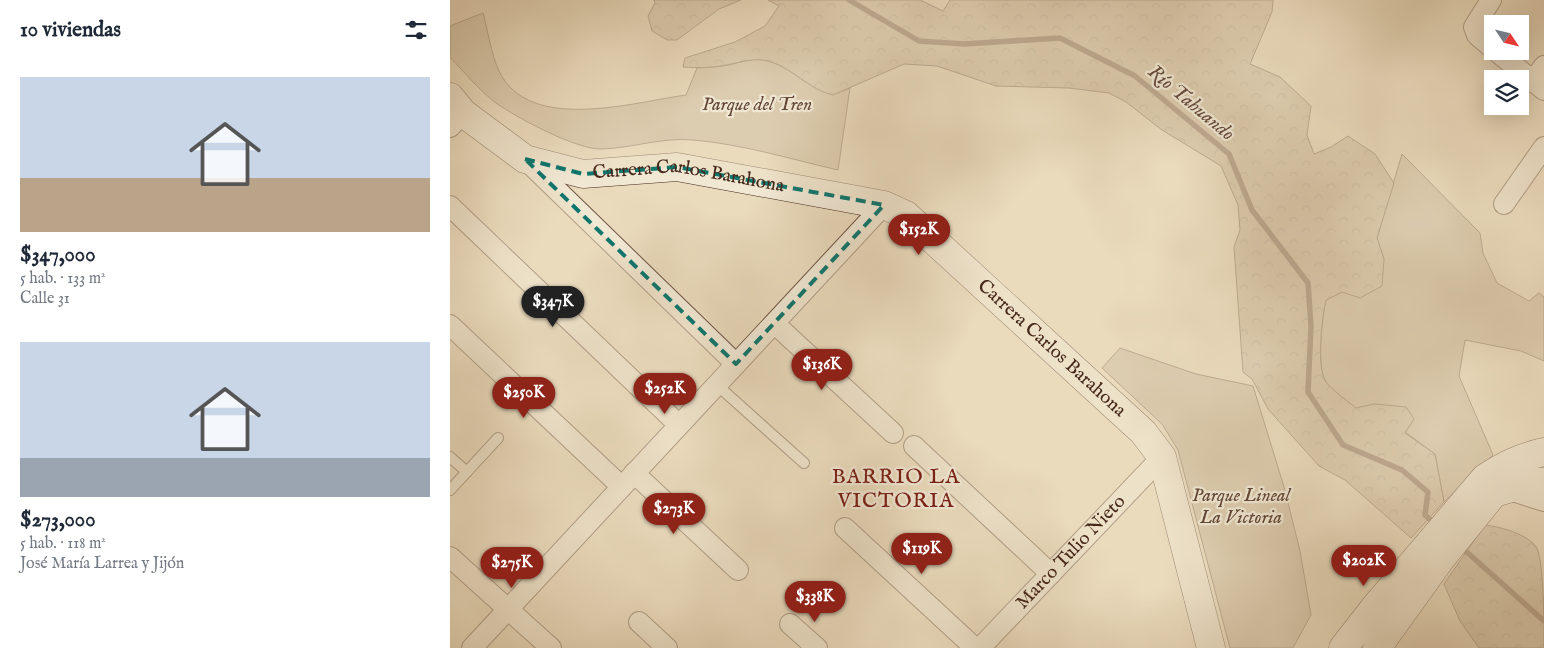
<!DOCTYPE html>
<html lang="es">
<head>
<meta charset="utf-8">
<style>
	body { margin:0; font-family:"IM FELL English",serif; background:#f6f6f7; color:#1f2937; height:100vh; display:flex; flex-direction:column; font-size:19px; white-space:nowrap }
	* { box-sizing:border-box; margin:0 }
	p { font-size:16px; color:#747a83 }
	.icon { flex:none; width:28px; height:28px; fill:none; stroke:currentColor; stroke-width:2; stroke-linecap:round; stroke-linejoin:round }
	.map { position:relative; flex:1; overflow:hidden }
	.side { display:flex; flex-direction:column; background:#fff; width:450px }
	.side>* { flex:none }
	.needle { width:32px; rotate:125deg }
	.controls { position:absolute; left:1034px; top:15px; display:grid; gap:10px }
	.controls a { display:grid; place-items:center; width:45px; height:45px; border-radius:0px; background:#fff; box-shadow:0 5px 20px #0002; font-size:25px }
	.price { position:absolute; translate:-50% -42px; padding:0 11px; border-radius:18px; background:#8f2418; color:#fff; font-size:16px; line-height:32px; filter:drop-shadow(0 1px 2px #0008) }
	.price::after { content:''; position:absolute; left:50%; top:30px; width:15px; height:11px; margin-left:-8px; background:inherit; clip-path:polygon(0 0,100% 0,50% 100%) }
	.price.selected { background:#222; color:#fff }
	ul { padding:0; list-style:none }
	li { display:grid; align-content:center; gap:10px; height:265px; padding:0 20px }
	li span { display:grid; place-items:center; height:155px; border-radius:0px; color:#555 }
	li>.icon { margin-inline-start:auto }
	span .icon { width:90px; height:90px; fill:#fffc; stroke-width:1 }
	li b { font-size:21px }
	h2 { display:flex; justify-content:space-between; align-items:center; height:60px; padding:0 20px; font-size:21px }
	main { display:flex; flex:1; min-height:0 }
	.map>svg:first-child { display:block }
	.green { fill:#cebda1; stroke:#8a725e }
	.forest { fill:url(#forest-crowns); stroke:#8a725e }
	.lines { fill:none; stroke-linecap:round; stroke-linejoin:round }
	.stream { stroke:#876f5b; stroke-width:5.5 }
	.lane-casing { stroke:#6f5544; stroke-width:12 }
	.street-casing { stroke:#6f5544; stroke-width:22 }
	.secondary-casing { stroke:#46281b; stroke-width:29 }
	.lane { stroke:#f1e8d4; stroke-width:10 }
	.street { stroke:#f1e8d4; stroke-width:20 }
	.secondary { stroke:#f1e8d4; stroke-width:28 }
	.marked { fill:none; stroke:#0f766e; stroke-width:4; stroke-dasharray:10 6; stroke-linejoin:round }
	.labels { text-anchor:middle; dominant-baseline:central; stroke-width:4.5; stroke-linejoin:round; paint-order:stroke }
	.park-label { font-size:19px; font-style:italic; fill:#614636; stroke:#f1e8d4 }
	.street-label { font-size:19px; fill:#46281b; stroke:#f1e8d4 }
	.water-label { font-size:20px; font-style:italic; fill:#664b3b; stroke:#f1e8d4 }
	.quarter-label { font-size:21px; letter-spacing:1px; fill:#7a1f14; stroke:#f1e8d4 }
</style>
</head>
<body>
<main>
<section class="side">
<h2>10 viviendas<svg class="icon" aria-label="filters" viewBox="0 0 24 24"><path d="M4 7h16M4 17h16"/><circle cx="9" cy="7" r="2"/><circle cx="15" cy="17" r="2"/></svg></h2>
<ul>
<li><span style="background:linear-gradient(#c9d6e8 65%,#b9a48a 0)"><svg class="icon" aria-label="home" viewBox="0 0 24 24"><path d="M3 11l9-7 9 7M6 9v11h12V9"/></svg></span><div><b>$347,000</b><p>5 hab. · 133 m²</p><p>Calle 31</p></div></li>
<li><span style="background:linear-gradient(#c9d6e8 75%,#9aa5b1 0)"><svg class="icon" aria-label="home" viewBox="0 0 24 24"><path d="M3 11l9-7 9 7M6 9v11h12V9"/></svg></span><div><b>$273,000</b><p>5 hab. · 118 m²</p><p>José María Larrea y Jijón</p></div></li>
</ul>
</section>
<div class="map">
<svg width="1094" height="648" viewBox="0 0 1094 648">
	<defs>
		<pattern id="forest-crowns" width="20" height="18" patternUnits="userSpaceOnUse" patternTransform="scale(1.25)"><rect width="20" height="18" fill="#cebda1"/><path d="M2 6a3 3 0 1 1 6 0M12 15a3 3 0 1 1 6 0" fill="none" stroke="#b2a28a"/></pattern>
	</defs>
	<rect width="100%" height="100%" fill="#eadbbd"/>
	<filter id="stains"><feTurbulence type="fractalNoise" baseFrequency=".004" numOctaves="4"/><feColorMatrix values="0 0 0 0 .2 0 0 0 0 .09 0 0 0 0 .02 0 0 0 .5 -.17"/></filter>
	<radialGradient id="worn" r=".72"><stop offset=".6" stop-color="#630" stop-opacity="0"/><stop offset="1" stop-color="#630" stop-opacity=".3"/></radialGradient>
	<!-- green -->
	<path class="green" d="M33,13c5,18 8,41 16,58 30,63 135,31 187,24l11,-27c8,-1 18,-1 26,-2 14,-2 28,-9 42,-6 32,6 52,46 85,28l-12,82c-48,-11 -96,-26 -145,-30 -31,-3 -60,8 -91,9 -25,1 -85,-31 -106,-46 -17,-13 -32,-31 -46,-46v-31z
		M952,154l78,79 3,20 14,30 32,18 10,-8 5,4v64l-23,-10 -56,-11 -6,36 34,79 -49,47 -9,-48 -30,-22 -30,-28 -19,4c-10,-8 -23,-17 -30,-26 -10,-14 -4,-65 0,-82l16,-8 42,-33 -7,-21z
		M670,348l76,26 57,12 31,101 16,64 11,64 -18,33h-63l-52,-198 -16,-26 -60,-56z"/>
	<!-- forest -->
	<path class="forest" d="M204,0h87l-22,9 -42,31h-10l-15,-9 -4,-15 7,-13z
		M318,0h152l23,11 7,-11h323l-1,12 -22,52 30,13 31,29 -4,29 7,19 17,-7 17,-11 27,18 19,29 -17,55 7,21 -2,27 -22,12 -18,-6 -16,8c-4,17 -10,68 0,82 7,9 20,18 30,26l19,-4 31,3 8,12 -9,14 30,21 9,48 -33,36 -66,-58 -26,-14 -51,-57 -16,-30 -9,-7 -9,-125 6,-17 -2,-25 -17,-39 -59,-36 -36,-28 -17,-9 -40,-5 -73,-2 -59,-20 -33,-2 -71,31c-24,-5 -41,-28 -65,-34 -15,-4 -29,2 -42,4 -14,3 -29,3 -43,2l2,-9 50,-16 30,-16 14,-20z
		M1035,525c16,2 43,9 52,23 7,19 7,75 7,100h-65l-19,-27 -16,-37z"/>
	<g class="lines">
		<!-- stream -->
		<path class="stream" d="M399,0l70,41 45,3 96,-6 75,38 94,78 23,56 56,73 3,43 -3,66 35,53 59,25 26,22 -3,23 11,10
			M1010,546l84,75"/>
		<!-- lane casing -->
		<g class="lane-casing">
			<path id="lane" d="M267,385l87,78
				M0,457l17,15
				M0,490l48,-52"/>
		</g>
		<!-- street casing -->
		<g class="street-casing">
			<g id="street">
				<path d="M1041,0l-17,27 3,8 15,13"/>
				<path d="M1046,51l48,39"/>
				<path d="M1082,82l12,-16"/>
				<path d="M0,127l13,-14"/>
				<path d="M77,161l209,203"/>
				<path d="M1054,204l40,-57"/>
				<path d="M0,206l229,219"/>
				<path d="M325,324l118,109"/>
				<path d="M0,325l172,162"/>
				<path d="M464,446l137,128"/>
				<path d="M184,473l104,97"/>
				<path d="M1056,489l38,12"/>
				<path d="M395,528l130,120"/>
				<path d="M0,557l101,91"/>
				<path d="M189,622l28,26"/>
				<path d="M340,624l27,24"/>
				<path d="M22,648l412,-443"/>
				<path id="s1" d="M530,648l182,-191"/>
			</g>
		</g>
		<!-- secondary casing -->
		<g class="secondary-casing">
			<g id="secondary">
				<path id="s2" d="M0,97l13,16 62,46 58,15 94,-7 207,38 22,10 237,217 19,25 49,191"/>
				<path d="M893,648l32,-41 110,-129c20,-13 36,-21 59,-26"/>
				<path d="M927,648l63,-88 54,-67 39,-11h11"/>
			</g>
		</g>
		<!-- lane -->
		<use href="#lane" class="lane"/>
		<!-- street -->
		<use href="#street" class="street"/>
		<!-- secondary -->
		<use href="#secondary" class="secondary"/>
	</g>
	<!-- marked area -->
	<path d="M0 0H1094V648H0ZM75,159l58,15 94,-7 207,38 -148,159z" fill="#eadbbd" fill-opacity=".55" fill-rule="evenodd"/>
	<path class="marked" d="M75,159l58,15 94,-7 207,38 -148,159z"/>
	<g class="labels">
		<!-- park labels -->
		<g class="park-label">
			<text x="307" y="105">Parque del Tren</text>
			<text x="791" y="496">Parque Lineal<tspan x="791" dy="22">La Victoria</tspan></text>
		</g>
		<!-- street labels -->
		<g class="street-label">
			<text stroke="none"><textPath href="#s2" startOffset="264">Carrera Carlos Barahona</textPath></text>
			<text stroke="none"><textPath href="#s2" startOffset="684">Carrera Carlos Barahona</textPath></text>
			<text stroke="none"><textPath href="#s1" startOffset="132">Marco Tulio Nieto</textPath></text>
		</g>
		<!-- water labels -->
		<g class="water-label">
			<text transform="translate(741 103) rotate(40)">Río Tahuando</text>
		</g>
		<!-- quarter labels -->
		<g class="quarter-label">
			<text x="446" y="477">BARRIO LA<tspan x="446" dy="24">VICTORIA</tspan></text>
		</g>
	</g>
	<rect width="100%" height="100%" filter="url(#stains)"/>
	<rect width="100%" height="100%" fill="url(#worn)"/>
</svg>
<div class="controls">
<a><svg class="needle" viewBox="-14 -14 28 28"><path d="M0-13l5 13h-10z" fill="#e53935"/><path d="M0 13l5-13h-10z" fill="#747a83"/></svg></a>
<a><svg class="icon" aria-label="layers" viewBox="0 0 24 24"><path d="M12 4l9 5-9 5-9-5zM3 14l9 5 9-5"/></svg></a>
</div>
<b class="price" style="left:469px;top:256px">$152K</b>
<b class="price selected" style="left:103px;top:328px">$347K</b>
<b class="price" style="left:372px;top:391px">$136K</b>
<b class="price" style="left:215px;top:415px">$252K</b>
<b class="price" style="left:74px;top:419px">$250K</b>
<b class="price" style="left:224px;top:535px">$273K</b>
<b class="price" style="left:472px;top:575px">$119K</b>
<b class="price" style="left:914px;top:587px">$202K</b>
<b class="price" style="left:62px;top:589px">$275K</b>
<b class="price" style="left:365px;top:623px">$338K</b>
</div>
</main>
</body>
</html>
